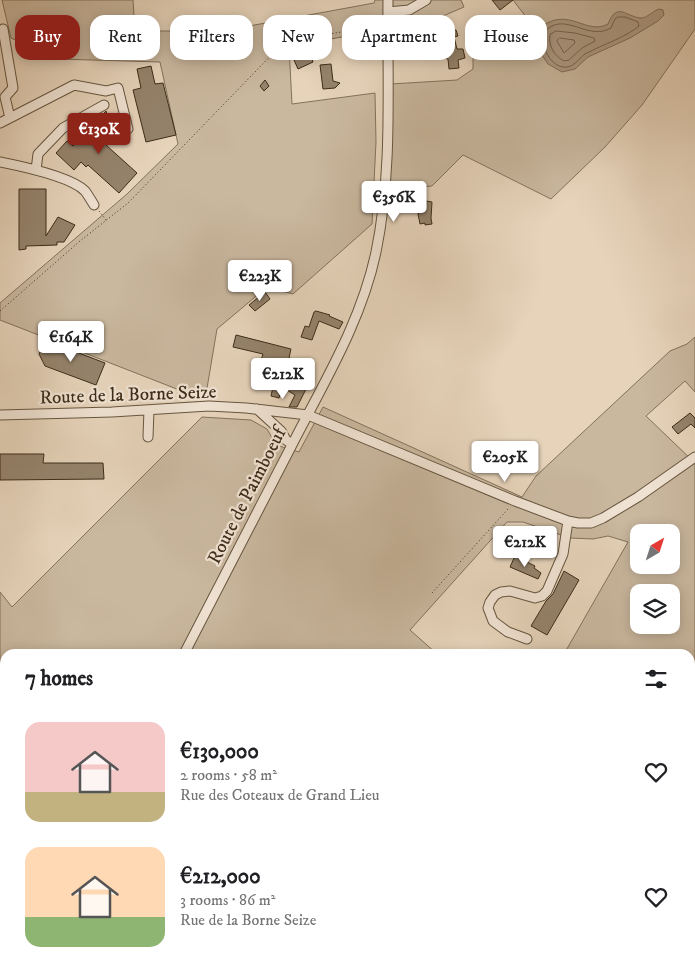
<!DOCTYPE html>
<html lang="en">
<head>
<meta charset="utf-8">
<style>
	body { margin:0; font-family:"IM FELL DW Pica",serif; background:#f2f2f2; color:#202124; height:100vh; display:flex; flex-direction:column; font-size:19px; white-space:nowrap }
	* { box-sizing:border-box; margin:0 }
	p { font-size:16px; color:#757577 }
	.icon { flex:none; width:28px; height:28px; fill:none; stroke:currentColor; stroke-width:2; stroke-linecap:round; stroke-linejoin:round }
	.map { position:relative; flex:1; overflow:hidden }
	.panel { position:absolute; left:0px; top:649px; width:695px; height:321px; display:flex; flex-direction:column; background:#fff; border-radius:15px 15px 0 0; box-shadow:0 2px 12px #0003 }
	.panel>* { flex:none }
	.guide { position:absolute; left:15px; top:15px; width:665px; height:45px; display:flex; gap:10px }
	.needle { width:32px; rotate:39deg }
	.fabs { position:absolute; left:630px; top:524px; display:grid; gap:10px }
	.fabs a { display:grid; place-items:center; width:50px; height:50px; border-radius:10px; background:#fff; box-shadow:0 2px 12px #0003; font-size:25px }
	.price { position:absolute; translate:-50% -42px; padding:0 11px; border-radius:5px; background:#fff; color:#222; font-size:16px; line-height:32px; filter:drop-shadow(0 1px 2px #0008) }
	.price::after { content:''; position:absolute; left:50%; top:30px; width:15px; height:11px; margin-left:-8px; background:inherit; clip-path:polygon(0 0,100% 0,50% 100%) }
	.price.on { background:#8f2418; color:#fff }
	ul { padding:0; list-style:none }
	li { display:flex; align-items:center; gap:15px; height:125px; padding:0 25px }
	li span { display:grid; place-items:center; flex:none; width:140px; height:100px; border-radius:15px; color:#555 }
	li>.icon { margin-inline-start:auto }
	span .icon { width:60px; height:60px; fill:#fffc; stroke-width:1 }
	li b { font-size:21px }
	h2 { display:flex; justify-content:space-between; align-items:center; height:60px; padding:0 25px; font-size:21px }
	.tag { padding:0 18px; border-radius:15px; background:#fff; box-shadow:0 2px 12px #0003; font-size:18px; line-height:45px }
	.tag.on { background:#8f2418; color:#fff }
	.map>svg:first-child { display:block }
	.green { fill:#c9b79e; stroke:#83725b; fill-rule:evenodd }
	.water { fill:#ad9a83; stroke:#806e58 }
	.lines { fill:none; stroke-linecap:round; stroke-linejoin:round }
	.shore { stroke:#75634e; stroke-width:1 }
	.building { fill:#95836c; stroke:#3d2c18 }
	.minor-casing { stroke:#675640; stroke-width:11 }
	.path { stroke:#3d2c18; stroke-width:1; stroke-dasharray:1 2.5; stroke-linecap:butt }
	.minor { stroke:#efe2d2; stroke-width:9 }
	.labels { text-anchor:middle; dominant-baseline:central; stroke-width:4.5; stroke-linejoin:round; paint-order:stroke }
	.street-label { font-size:19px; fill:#3d2c18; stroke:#efe2d2 }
</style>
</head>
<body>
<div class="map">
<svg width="695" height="969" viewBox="0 0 695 969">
	<rect width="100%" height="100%" fill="#e6d3ba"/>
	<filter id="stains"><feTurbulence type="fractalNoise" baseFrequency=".004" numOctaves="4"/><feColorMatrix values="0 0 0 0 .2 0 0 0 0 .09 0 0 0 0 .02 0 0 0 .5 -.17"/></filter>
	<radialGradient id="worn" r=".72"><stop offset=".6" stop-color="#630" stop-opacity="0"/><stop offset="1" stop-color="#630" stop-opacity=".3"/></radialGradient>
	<!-- green -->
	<path class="green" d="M2,0h131l2,31h87l152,-28 1,-3h86l3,7 -35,15v13l-35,6v-14l-105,20 3,57 83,-11 1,49 -4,82 -79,70 -26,-7 -50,42 -12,71 -205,-80v-17l127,-109 51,-50 -18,-82 -103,-3 -46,-21z
		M513,0h182v29l-53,76 -37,42 -54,52 -88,-44 -31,31 -35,3 -7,-3 1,-102 66,-4 16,-11v-40l35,-4 9,13 13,-16z
		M695,337v55l-10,-11 -39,35 49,47v478l-5,8v-295h-126l64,-112 -20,-6 -15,3 -23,-1 -47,-16h-16l-97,108 27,24h-432v311h676l-3,4h-678v-377l12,15 190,-190 49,3 16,9 9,16 23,7 24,-45 199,90 14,-21 134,-125 17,-7zM639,532h32v33h-32zM639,592h32v33h-32z"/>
	<!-- water -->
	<path class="water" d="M659,9l4,1 1,5 -6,6 -28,17 -42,19 -13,12 -13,3 -14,-8 -6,-9 -5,-14 3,-13c28,-23 46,8 68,-4 9,-23 18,-7 33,-6 6,0 12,-7 18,-9z"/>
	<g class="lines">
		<!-- shore -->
		<path class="shore" d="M618,17h7l13,5 1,4c-12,10 -29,16 -44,23 -3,2 -7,3 -10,5 -7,5 -12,15 -22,13 -16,-2 -29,-33 -11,-41 18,-9 38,14 59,2l4,-9z
			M556,31l19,2 19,5 1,3 -13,7 -13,12 -5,1c-10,-5 -16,-16 -14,-26z
			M560,38l14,2 1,3 -11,10 -7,-12z"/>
	</g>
	<!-- building -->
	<path class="building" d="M492,0h21l-13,10z
		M454,27v3h2l2,6 -4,1 3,12h6l2,9 -7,2 1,8 -10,1 -1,-10 -8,-2 -1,-8 5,-1 -3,-18z
		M310,53l3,9 -15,7 -4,-9z
		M331,64l2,17 7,2 -5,5 -12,1 -3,-24z
		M151,66l4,18 8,-1 13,52 -30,7 -13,-52 8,-2 -4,-19z
		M265,80l4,6 -5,5 -4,-5z
		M106,111l9,24 -9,10 31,28 -18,20 -31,-28 -2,2 -5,-5 -7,8 -18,-17 11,-12 6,5z
		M19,189h27v47l12,-19 17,8 -11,17h-7v3l-31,1v3l-7,1z
		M420,200l12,2 -1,16 1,6 -7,1v-2l-5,1 -2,-10z
		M265,292l5,7 -15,12 -6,-6z
		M316,311l14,4 -1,1 14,6 -4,7 -20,-8 -7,19 -11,-3 4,-11 4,1 5,-15z
		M236,335l55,14 -4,18 2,1 -1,3 21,12 -12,24h-8l6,-12 -13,-8 -3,11 -8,-2 5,-23 -3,-1 2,-8 -14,-4 2,-6 -30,-7z
		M45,340l60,23 -9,22 -51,-19 -6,-12z
		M690,413l5,5v10l-4,-4 -13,10 -6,-7z
		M0,454h44l-1,9h60l1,16 -104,1z
		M515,556l20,10 -1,2 7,5 -3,6 -28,-12z
		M564,571l15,9 -32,55 -16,-9 15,-25 7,-7z"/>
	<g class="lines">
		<!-- minor casing -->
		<g class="minor-casing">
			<path id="minor" d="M388,12l21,-2 17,-10
				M3,29l10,59 -8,9 5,21
				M0,123l74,-38 32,6 12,-3 10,41
				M0,162c20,4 71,15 85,29 3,4 6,9 9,14
				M36,170l2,-16 25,-26 41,-23
				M257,409l24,22 5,9 6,4
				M0,415l112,-3 97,-6 37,2 62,7 207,86 53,20 10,2h13l12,-5 35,-21 57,-40
				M148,437l1,-27
				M527,639l-19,-7 -15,-11 -5,-13 2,-6 5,-7 6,-3 9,-1 25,7 7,-2 5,-5 16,-37 5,-33
				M184,654c37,-72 74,-143 111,-215 31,-60 67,-120 81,-187 17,-82 11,-169 12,-252
				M690,936l5,-9
				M20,969l2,-4
				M670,969l3,-4"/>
		</g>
		<!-- path -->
		<path class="path" d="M99,211l7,9
			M0,311l80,-70 48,-38 157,-162 69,-11 25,-15
			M432,593l76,-84"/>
		<!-- minor -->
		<use href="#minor" class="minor"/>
	</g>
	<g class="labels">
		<!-- street labels -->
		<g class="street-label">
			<text transform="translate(128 395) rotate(-2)">Route de la Borne Seize</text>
			<text transform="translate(247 496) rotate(-63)">Route de Paimboeuf</text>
		</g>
	</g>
	<rect width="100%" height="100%" filter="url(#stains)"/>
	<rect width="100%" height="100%" fill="url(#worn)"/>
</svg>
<div class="fabs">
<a><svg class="needle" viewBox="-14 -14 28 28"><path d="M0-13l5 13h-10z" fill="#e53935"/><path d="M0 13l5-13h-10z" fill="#757577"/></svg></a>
<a><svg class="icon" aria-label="layers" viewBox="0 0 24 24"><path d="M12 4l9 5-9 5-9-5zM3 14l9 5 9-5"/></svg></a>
</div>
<b class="price on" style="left:99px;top:155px">€130K</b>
<b class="price" style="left:394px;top:223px">€356K</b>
<b class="price" style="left:260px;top:302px">€223K</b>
<b class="price" style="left:71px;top:363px">€164K</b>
<b class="price" style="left:283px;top:400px">€212K</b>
<b class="price" style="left:505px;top:483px">€205K</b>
<b class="price" style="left:525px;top:568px">€212K</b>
<div class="guide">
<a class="tag on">Buy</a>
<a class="tag">Rent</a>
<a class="tag">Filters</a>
<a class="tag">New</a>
<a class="tag">Apartment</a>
<a class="tag">House</a>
</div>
<section class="panel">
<h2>7 homes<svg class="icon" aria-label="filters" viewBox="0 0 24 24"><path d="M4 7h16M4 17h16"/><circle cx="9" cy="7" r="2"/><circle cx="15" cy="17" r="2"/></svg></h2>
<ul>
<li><span style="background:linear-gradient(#f6c9c9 70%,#c2b280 0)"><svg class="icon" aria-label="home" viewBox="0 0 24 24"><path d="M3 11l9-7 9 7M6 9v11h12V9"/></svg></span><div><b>€130,000</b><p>2 rooms · 58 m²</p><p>Rue des Coteaux de Grand Lieu</p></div><svg class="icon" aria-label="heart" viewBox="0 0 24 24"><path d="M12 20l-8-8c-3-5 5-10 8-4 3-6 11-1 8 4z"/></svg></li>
<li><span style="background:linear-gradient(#ffd9b3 70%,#8fb573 0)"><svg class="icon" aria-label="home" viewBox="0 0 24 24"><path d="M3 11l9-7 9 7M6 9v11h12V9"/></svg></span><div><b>€212,000</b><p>3 rooms · 86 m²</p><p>Rue de la Borne Seize</p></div><svg class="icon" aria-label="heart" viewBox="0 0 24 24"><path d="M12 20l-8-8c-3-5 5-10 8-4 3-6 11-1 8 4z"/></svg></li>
</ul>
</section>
</div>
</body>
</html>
